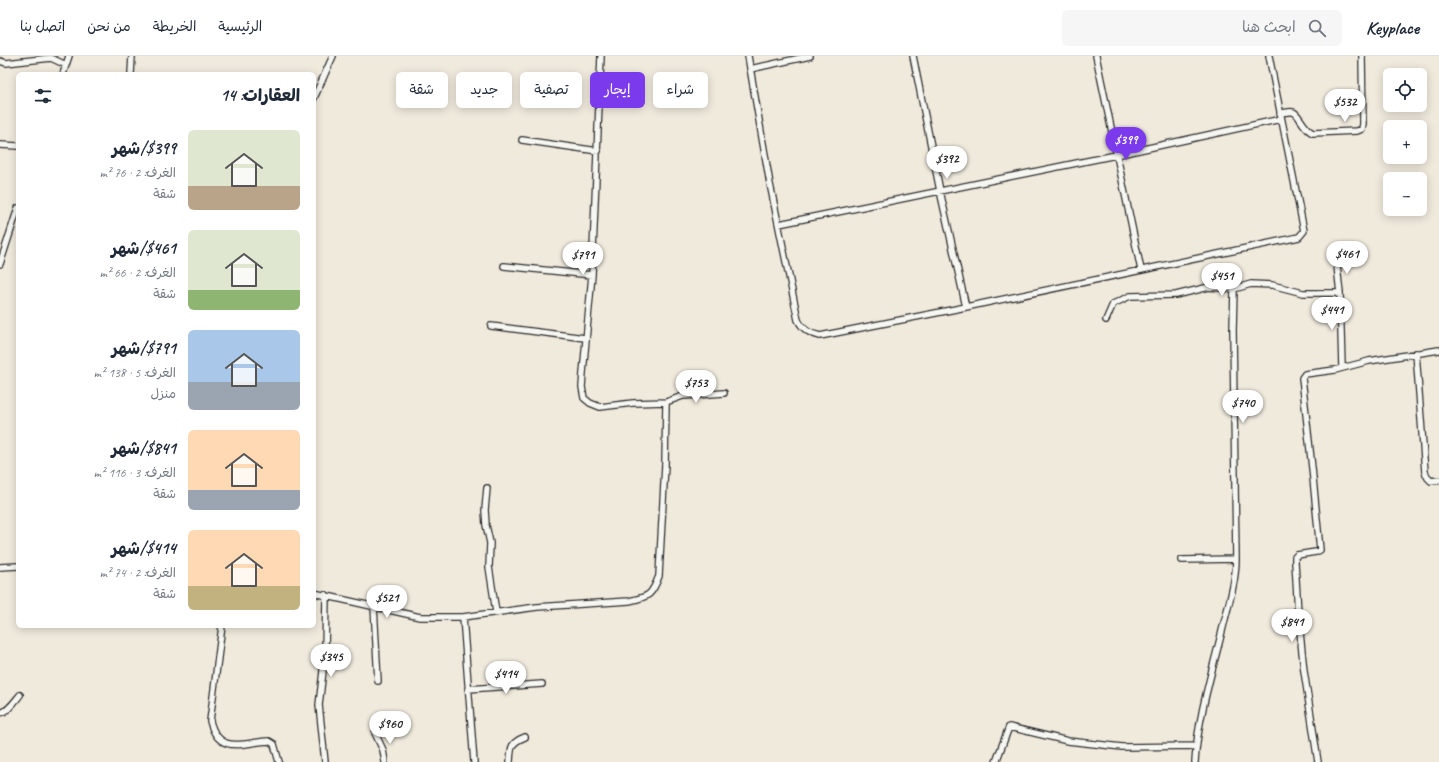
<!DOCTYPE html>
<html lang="ar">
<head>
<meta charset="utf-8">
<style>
	body { margin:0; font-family:Caveat,"Playpen Sans Arabic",sans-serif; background:#f6f6f7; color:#1f2937; direction:rtl; height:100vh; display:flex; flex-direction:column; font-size:15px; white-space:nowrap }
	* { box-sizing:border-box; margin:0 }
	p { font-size:13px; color:#747a83 }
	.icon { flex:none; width:22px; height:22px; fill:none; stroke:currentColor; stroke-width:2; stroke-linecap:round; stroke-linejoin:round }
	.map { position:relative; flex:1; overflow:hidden; direction:ltr }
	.drawer { position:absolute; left:16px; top:16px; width:300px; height:556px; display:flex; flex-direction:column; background:#fff; border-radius:6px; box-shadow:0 2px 10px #0003; direction:rtl }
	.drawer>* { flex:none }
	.guide { position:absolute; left:328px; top:16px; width:380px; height:36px; direction:rtl; display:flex; gap:8px }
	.fabs { position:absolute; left:1383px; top:12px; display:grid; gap:8px }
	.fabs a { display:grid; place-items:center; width:44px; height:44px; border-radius:6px; background:#fff; box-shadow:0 2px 10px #0003; font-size:20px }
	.price { position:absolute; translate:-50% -34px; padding:0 9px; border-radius:14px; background:#fff; color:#222; font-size:13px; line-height:26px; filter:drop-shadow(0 1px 2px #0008) }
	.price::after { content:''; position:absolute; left:50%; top:24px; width:12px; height:9px; margin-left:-6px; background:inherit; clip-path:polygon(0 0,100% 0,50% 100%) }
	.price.active { background:#7c3aed; color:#fff }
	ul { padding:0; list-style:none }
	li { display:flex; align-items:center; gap:12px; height:100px; padding:0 16px }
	li span { display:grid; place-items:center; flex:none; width:112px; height:80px; border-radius:6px; color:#555 }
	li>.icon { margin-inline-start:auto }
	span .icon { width:48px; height:48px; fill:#fffc; stroke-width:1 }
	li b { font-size:17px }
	h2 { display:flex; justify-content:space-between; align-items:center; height:48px; padding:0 16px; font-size:17px }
	.pill { padding:0 14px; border-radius:6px; background:#fff; box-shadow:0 2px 10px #0003; font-size:14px; line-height:36px }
	.pill.active { background:#7c3aed; color:#fff }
	header { display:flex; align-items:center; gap:24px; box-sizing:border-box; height:56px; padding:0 20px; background:#fff; border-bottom:1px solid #e0e1e3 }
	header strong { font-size:19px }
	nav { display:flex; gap:22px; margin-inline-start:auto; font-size:14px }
	.search { width:280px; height:36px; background:#f6f6f7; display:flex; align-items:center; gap:10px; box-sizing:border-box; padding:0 14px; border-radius:6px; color:#747a83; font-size:15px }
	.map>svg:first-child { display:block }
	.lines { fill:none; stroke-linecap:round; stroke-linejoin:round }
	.street-casing { stroke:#2b2b2b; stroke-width:8 }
	.street { stroke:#f6f6f2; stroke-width:5.5 }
</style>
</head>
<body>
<header>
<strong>Keyplace</strong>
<div class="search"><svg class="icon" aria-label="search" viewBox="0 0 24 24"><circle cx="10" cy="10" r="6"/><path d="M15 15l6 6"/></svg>ابحث هنا</div>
<nav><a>الرئيسية</a><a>الخريطة</a><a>من نحن</a><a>اتصل بنا</a></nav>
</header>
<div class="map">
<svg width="1439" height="706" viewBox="0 0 1439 706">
	<rect width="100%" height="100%" fill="#f0eadd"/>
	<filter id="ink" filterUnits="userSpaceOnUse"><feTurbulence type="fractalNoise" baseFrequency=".025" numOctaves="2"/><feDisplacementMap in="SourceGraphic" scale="8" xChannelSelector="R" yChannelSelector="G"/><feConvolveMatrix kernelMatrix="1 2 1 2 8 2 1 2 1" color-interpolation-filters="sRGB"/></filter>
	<g filter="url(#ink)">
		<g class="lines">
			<!-- street casing -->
			<g class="street-casing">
				<path id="street" d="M601,0l-9,219 -9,98 -1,14 2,11 6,5 10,4 33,-4 33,-1 17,-6 41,-3
					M748,0l22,128 28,136c5,10 12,14 22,16l146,-29 333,-70 5,-6 -35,-175
					M913,0l27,135 26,116
					M1096,0l45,214
					M0,5l6,2 45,-5 15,7
					M750,13l60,-13
					M63,18l6,-18
					M131,18l1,-18
					M314,42l19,-42
					M1280,57c4,0 10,-2 13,-1 6,1 10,17 20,21l44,-2 5,-2 1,-5 -1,-68
					M522,84l76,11
					M0,89l18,1
					M779,168l337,-69 165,-36
					M1341,198l-4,12 3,27 2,75
					M0,208l18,-56
					M504,210l88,9
					M1234,233l-1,41 3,229
					M1106,264l7,-16 17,-8 46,-1 33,-8 25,2 17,-5 21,1 31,8h37
					M491,270l94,12
					M1416,297l9,119 3,6 3,3 8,-1
					M487,432l-2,22 1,15 4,18 -1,24 7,45
					M1182,504l54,-1c0,20 -6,41 -11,60 -11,46 -27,96 -30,143
					M0,511l18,-1
					M314,537l106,24h43l74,-10 92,-6c20,-4 23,-6 30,-25l6,-111 1,-63
					M374,550l4,75
					M463,561l11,145
					M222,570l-12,95c9,35 34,21 59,20l5,3 5,18
					M468,633l74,-5
					M0,657c8,-1 15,-12 20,-18
					M375,677l8,17 2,12
					M325,706l-6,-57 6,-51 1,-59
					M510,706c1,-15 0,-19 15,-25
					M996,706l13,-35 59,14 54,6 74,-1
					M1318,706l-14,-91 -6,-58 -3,-51v-5l2,-2 19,-3 4,-2 -8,-82 -10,-90 3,-4 30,-4 34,-9 70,-11"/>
			</g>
			<!-- street -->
			<use href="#street" class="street"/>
		</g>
	</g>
</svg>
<div class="fabs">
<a><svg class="icon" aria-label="locate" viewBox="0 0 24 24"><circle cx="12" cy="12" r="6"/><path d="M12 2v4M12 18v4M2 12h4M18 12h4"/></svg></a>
<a>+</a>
<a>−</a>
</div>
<b class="price" style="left:1345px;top:67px">$532</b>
<b class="price active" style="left:1126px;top:105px">$399</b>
<b class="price" style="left:947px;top:124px">$392</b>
<b class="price" style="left:1347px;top:219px">$461</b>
<b class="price" style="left:583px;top:220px">$791</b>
<b class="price" style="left:1222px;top:241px">$451</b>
<b class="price" style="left:1332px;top:275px">$441</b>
<b class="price" style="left:696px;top:348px">$753</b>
<b class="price" style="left:1243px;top:368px">$740</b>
<b class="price" style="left:387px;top:563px">$521</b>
<b class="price" style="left:1292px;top:587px">$841</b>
<b class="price" style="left:331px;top:622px">$345</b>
<b class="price" style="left:506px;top:639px">$414</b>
<b class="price" style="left:390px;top:689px">$960</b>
<div class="guide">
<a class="pill">شراء</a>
<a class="pill active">إيجار</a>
<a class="pill">تصفية</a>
<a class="pill">جديد</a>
<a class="pill">شقة</a>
</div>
<section class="drawer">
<h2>العقارات: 14<svg class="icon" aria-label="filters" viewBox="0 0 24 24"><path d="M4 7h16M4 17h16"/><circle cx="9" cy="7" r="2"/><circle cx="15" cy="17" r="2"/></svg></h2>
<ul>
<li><span style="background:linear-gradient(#dfe7d0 70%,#b9a48a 0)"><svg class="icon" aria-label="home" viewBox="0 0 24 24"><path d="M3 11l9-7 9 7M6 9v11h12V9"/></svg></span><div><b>$399/شهر</b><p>الغرف: 2 · 76 m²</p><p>شقة</p></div></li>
<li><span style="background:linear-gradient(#dfe7d0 75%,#8fb573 0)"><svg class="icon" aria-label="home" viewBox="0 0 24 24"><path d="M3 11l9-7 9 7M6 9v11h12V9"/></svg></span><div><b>$461/شهر</b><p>الغرف: 2 · 66 m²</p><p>شقة</p></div></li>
<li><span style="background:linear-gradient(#a9c7e8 65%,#9aa5b1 0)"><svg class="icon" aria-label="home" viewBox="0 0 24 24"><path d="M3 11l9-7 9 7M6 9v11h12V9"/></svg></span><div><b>$791/شهر</b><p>الغرف: 5 · 138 m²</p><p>منزل</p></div></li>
<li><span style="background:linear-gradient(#ffd9b3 75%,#9aa5b1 0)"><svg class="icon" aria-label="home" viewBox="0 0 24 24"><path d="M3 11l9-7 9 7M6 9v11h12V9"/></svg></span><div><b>$841/شهر</b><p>الغرف: 3 · 116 m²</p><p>شقة</p></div></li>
<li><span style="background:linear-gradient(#ffd9b3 70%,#c2b280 0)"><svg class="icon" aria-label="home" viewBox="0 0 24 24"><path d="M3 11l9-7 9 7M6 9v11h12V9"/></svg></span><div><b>$414/شهر</b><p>الغرف: 2 · 74 m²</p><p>شقة</p></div></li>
</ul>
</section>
</div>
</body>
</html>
